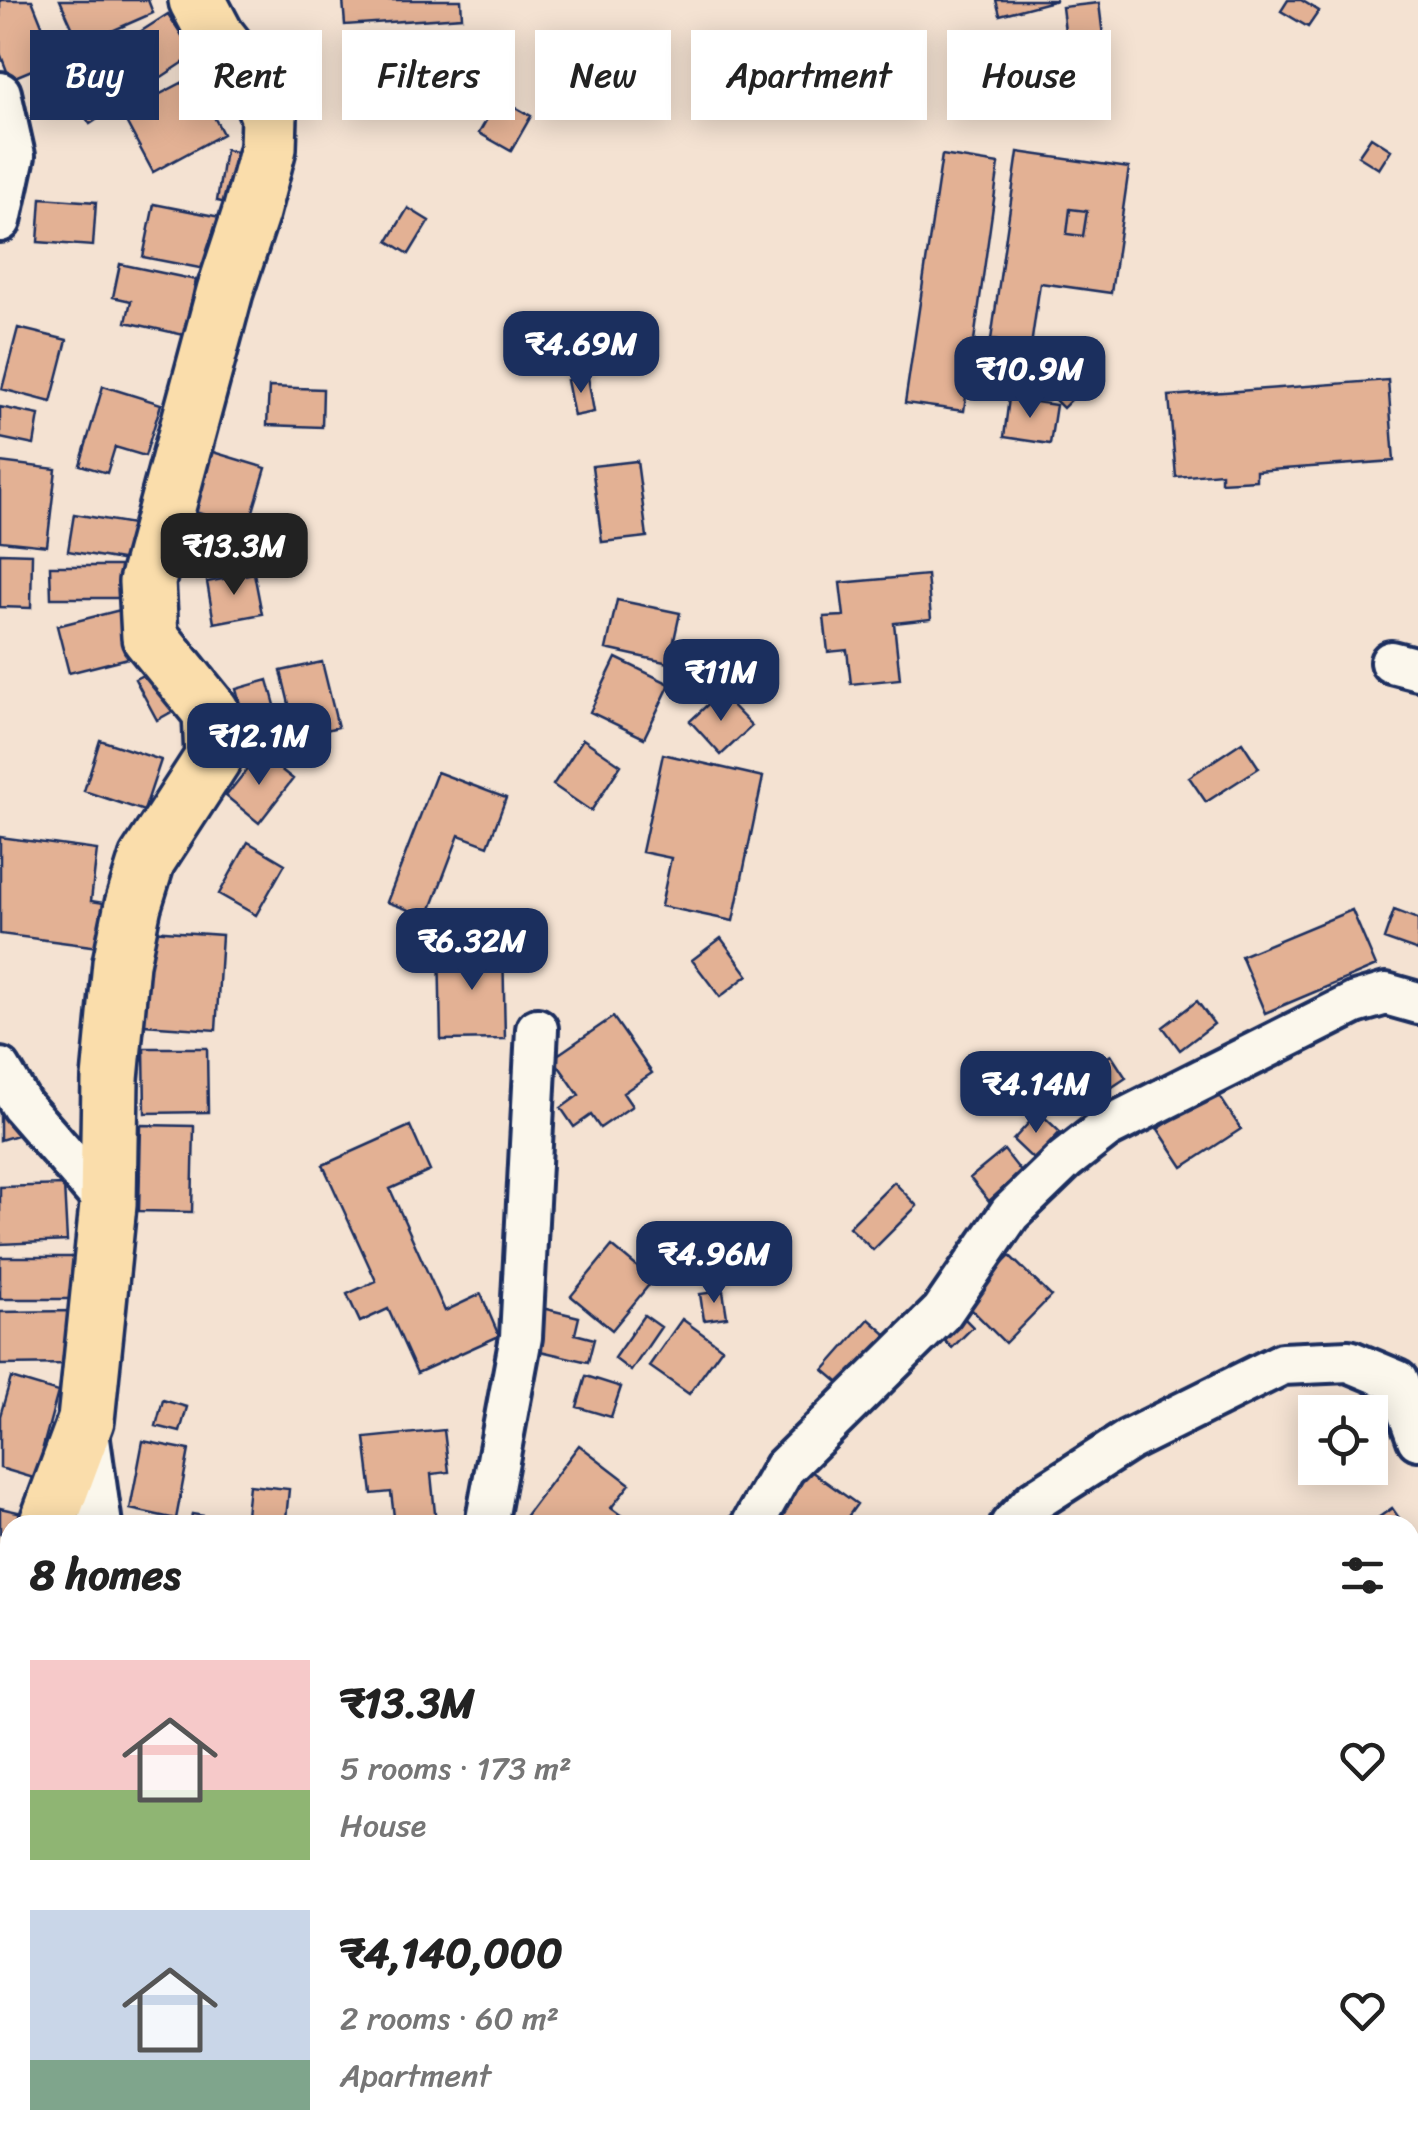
<!DOCTYPE html>
<html lang="en">
<head>
<meta charset="utf-8">
<style>
	body { margin:0; font-family:Sriracha,sans-serif; background:#f6f6f6; color:#222; height:100vh; display:flex; flex-direction:column; font-size:38px; white-space:nowrap }
	* { box-sizing:border-box; margin:0 }
	p { font-size:32px; color:#767676 }
	.icon { flex:none; width:55px; height:55px; fill:none; stroke:currentColor; stroke-width:2; stroke-linecap:round; stroke-linejoin:round }
	.map { position:relative; flex:1; overflow:hidden }
	.drawer { position:absolute; left:0px; top:1515px; width:1420px; height:642px; display:flex; flex-direction:column; background:#fff; border-radius:30px 30px 0 0; box-shadow:0 5px 25px #0003 }
	.drawer>* { flex:none }
	.hud { position:absolute; left:30px; top:30px; width:1360px; height:90px; display:flex; gap:20px }
	.tools { position:absolute; left:1298px; top:1395px; display:grid; gap:20px }
	.tools a { display:grid; place-items:center; width:90px; height:90px; border-radius:0px; background:#fff; box-shadow:0 5px 25px #0003; font-size:50px }
	.price { position:absolute; translate:-50% -85px; padding:0 22px; border-radius:20px; background:#1b2f5e; color:#fff; font-size:32px; line-height:65px; filter:drop-shadow(0 2px 5px #0008) }
	.price::after { content:''; position:absolute; left:50%; top:60px; width:30px; height:22px; margin-left:-15px; background:inherit; clip-path:polygon(0 0,100% 0,50% 100%) }
	.price.on { background:#222; color:#fff }
	ul { padding:0; list-style:none }
	li { display:flex; align-items:center; gap:30px; height:250px; padding:0 30px }
	li span { display:grid; place-items:center; flex:none; width:280px; height:200px; border-radius:0px; color:#555 }
	li>.icon { margin-inline-start:auto }
	span .icon { width:120px; height:120px; fill:#fffc; stroke-width:1 }
	li b { font-size:42px }
	h2 { display:flex; justify-content:space-between; align-items:center; height:120px; padding:0 30px; font-size:42px }
	.chip { padding:0 35px; border-radius:0px; background:#fff; box-shadow:0 5px 25px #0003; font-size:35px; line-height:90px }
	.chip.on { background:#1b2f5e; color:#fff }
	.map>svg:first-child { display:block }
	.building { fill:#e3b194; stroke:#1b2f5e; stroke-width:2.5; fill-rule:evenodd }
	.lines { fill:none; stroke-linecap:round; stroke-linejoin:round }
	.minor-casing { stroke:#1b2f5e; stroke-width:48 }
	.highway-casing { stroke:#1b2f5e; stroke-width:62 }
	.minor { stroke:#fbf7ec; stroke-width:40 }
	.highway { stroke:#faddab; stroke-width:55 }
</style>
</head>
<body>
<div class="map">
<svg width="1418" height="2156" viewBox="0 0 1418 2156">
	<rect width="100%" height="100%" fill="#f4e2d2"/>
	<filter id="ink" filterUnits="userSpaceOnUse"><feTurbulence type="fractalNoise" baseFrequency=".01" numOctaves="2"/><feDisplacementMap in="SourceGraphic" scale="20" xChannelSelector="R" yChannelSelector="G"/><feConvolveMatrix kernelMatrix="1 2 1 2 8 2 1 2 1" color-interpolation-filters="sRGB"/></filter>
	<g filter="url(#ink)">
		<!-- building -->
		<path class="building" d="M0,0h32l24,60 -46,19 -10,-26z
			M60,0h88l5,13 -73,32z
			M343,0h118l1,17 -117,8z
			M996,0h61l-57,15z
			M1288,0h13l18,11 -11,16 -27,-16z
			M1099,3l5,41 -37,4 -5,-41z
			M168,14l27,41 -105,69 -28,-42z
			M193,77l30,57 -70,38 -31,-58z
			M499,98l32,18 -20,35 -32,-18z
			M1371,137l20,13 -12,19 -21,-13z
			M225,150l24,4 -8,52 -24,-5z
			M1018,152l111,16 -18,125 -71,-10 -9,63 -40,-6zM1070,209l17,2 -4,25 -16,-2z
			M942,155l57,9 -35,247 -59,-8z
			M41,198l55,4 -3,44 -55,-4z
			M154,204l66,13 -10,53 -67,-13z
			M408,208l21,13 -20,33 -21,-13z
			M1070,209l17,2 -4,25 -16,-2z
			M120,264l76,16 -12,55 -58,-13 5,-21 -18,-4z
			M18,328l49,12 -16,62 -49,-13z
			M1063,363l22,23 -22,22 -23,-23z
			M588,377l6,35 -20,4 -7,-36z
			M1388,380l6,81 -138,10v9l-35,2v-9l-45,4 -7,-81z
			M103,386l58,18 -16,52 -30,-9 -8,26 -27,-8z
			M269,387l54,2 -1,38 -55,-2z
			M1009,398l47,7 -6,39 -46,-7z
			M0,407l39,8 -5,30 -34,-7z
			M203,449l63,19 -18,60 -63,-19z
			M637,461l10,76 -45,5 -10,-76z
			M0,462l56,7 -9,77 -47,-5z
			M74,514l59,10 -6,37 -59,-10z
			M183,526l48,6 -4,30 -47,-5z
			M0,553l32,1 -1,54 -31,-1z
			M50,566h75l1,32h-75z
			M254,573l8,41 -48,9 -7,-41z
			M927,575l4,44 -37,4 6,56 -49,5 -4,-34 -19,2 -4,-35 20,-1 -4,-33z
			M617,600l63,13 -11,50 -63,-14z
			M124,609l12,47 -67,17 -12,-47z
			M616,658l54,26 -26,54 -54,-26z
			M322,662l16,65 -41,10 -16,-66z
			M153,670l22,40 -18,10 -22,-41z
			M268,680l12,43 -33,8 -11,-42z
			M720,693l32,33 -31,29 -31,-34z
			M583,739l38,26 -30,46 -38,-26z
			M100,740l61,20 -17,51 -60,-20z
			M1242,742l17,26 -53,34 -17,-25z
			M260,753l33,26 -34,44 -33,-27z
			M663,754l100,23 -30,144 -72,-15 10,-48 -29,-6z
			M437,772l69,26 -18,48 -29,-11 -31,82 -41,-15z
			M0,837l97,13 -6,51 13,2 -5,44 -99,-13z
			M248,842l37,22 -29,51 -37,-21z
			M1352,910l24,56 -111,47 -24,-57z
			M1394,910l24,9v32l-34,-12z
			M150,930l72,5 -6,95 -72,-5z
			M721,938l27,37 -28,22 -28,-37z
			M439,946h64l2,93 -64,1z
			M1197,1001l17,23 -34,26 -17,-23z
			M613,1017l39,56 -29,20 9,13 -32,22 -9,-13 -17,12 -13,-19 18,-13 -26,-37z
			M144,1048h63l1,64 -63,1z
			M1111,1055l15,23 -38,25 -16,-23z
			M1216,1091l25,38 -58,38 -25,-38z
			M5,1092l12,43 -17,5v-47z
			M1039,1112l21,20 -26,28 -21,-20z
			M141,1125l53,1 -2,86 -53,-1z
			M410,1126l20,45 -40,18 55,122 36,-17 18,42 -82,37 -29,-64 -28,13 -13,-28 29,-13 -53,-116z
			M1004,1150l18,23 -33,28 -19,-23z
			M894,1182l23,24 -44,44 -24,-23z
			M64,1185l3,56 -67,3v-57z
			M612,1246l41,34 -41,50 -41,-34z
			M1010,1256l41,40 -46,47 -41,-41z
			M0,1257h82v42h-82z
			M723,1291l4,26 -23,3 -4,-26z
			M542,1308l37,9 -4,17 19,5 -6,23 -56,-13z
			M72,1311l1,53 -73,1v-53z
			M959,1313l14,14 -21,21 -14,-14z
			M644,1315l17,12 -30,44 -17,-13z
			M682,1319l40,29 -33,46 -40,-28z
			M869,1319l25,22 -44,51 -26,-22z
			M586,1376l35,11 -10,30 -34,-10z
			M11,1378l47,14 -15,55 14,4 -10,31 -47,-14v-52z
			M163,1400l24,7 -7,25 -24,-6z
			M444,1430l5,42 -18,2 5,49 -41,2 -4,-33 -19,2 -7,-56z
			M143,1441l46,9 -13,69 -46,-10z
			M579,1445l51,39 -19,24 11,8 -7,9h-82l-9,-7z
			M808,1469l49,35 -15,21h-73z
			M249,1485l40,4 -3,30 -40,-4z
			M0,1508l31,7 -2,10h-19v11l-10,-2z
			M1392,1508l12,17h-36z
			M192,1514l49,8v3h-51z
			M1410,1534l8,12v60l-8,6z
			M0,1793l10,2v123l-10,-2z
			M113,2148h35l6,8h-52z
			M1102,2148h38l-4,8h-38z"/>
		<g class="lines">
			<!-- minor casing -->
			<g class="minor-casing">
				<path id="minor" d="M0,93l14,63 -14,65
					M1391,662l27,7
					M0,1069l22,37 86,99
					M87,1425l14,100
					M486,1525l35,-188 16,-308
					M752,1525l32,-57 158,-156 68,-99 55,-53 41,-32 249,-125 31,-9 32,9
					M1011,1525l23,-24 95,-61 153,-76 67,-3 48,20 21,58
					M1410,1874l8,6
					M75,2156l9,-8
					M1200,2156l3,-8"/>
			</g>
			<!-- highway casing -->
			<g class="highway-casing">
				<path id="highway" d="M47,1525l39,-105 22,-215 2,-126 11,-116 12,-58 14,-45 66,-102 -2,-46 -61,-75 -3,-55 78,-291 26,-79 17,-64 1,-32 -10,-25 -43,-55 -19,-36
					M0,1650l10,-27"/>
			</g>
			<!-- minor -->
			<use href="#minor" class="minor"/>
			<!-- highway -->
			<use href="#highway" class="highway"/>
		</g>
	</g>
</svg>
<div class="tools">
<a><svg class="icon" aria-label="locate" viewBox="0 0 24 24"><circle cx="12" cy="12" r="6"/><path d="M12 2v4M12 18v4M2 12h4M18 12h4"/></svg></a>
</div>
<b class="price" style="left:581px;top:396px">₹4.69M</b>
<b class="price" style="left:1030px;top:421px">₹10.9M</b>
<b class="price on" style="left:234px;top:598px">₹13.3M</b>
<b class="price" style="left:721px;top:724px">₹11M</b>
<b class="price" style="left:259px;top:788px">₹12.1M</b>
<b class="price" style="left:472px;top:993px">₹6.32M</b>
<b class="price" style="left:1036px;top:1136px">₹4.14M</b>
<b class="price" style="left:714px;top:1306px">₹4.96M</b>
<div class="hud">
<a class="chip on">Buy</a>
<a class="chip">Rent</a>
<a class="chip">Filters</a>
<a class="chip">New</a>
<a class="chip">Apartment</a>
<a class="chip">House</a>
</div>
<section class="drawer">
<h2>8 homes<svg class="icon" aria-label="filters" viewBox="0 0 24 24"><path d="M4 7h16M4 17h16"/><circle cx="9" cy="7" r="2"/><circle cx="15" cy="17" r="2"/></svg></h2>
<ul>
<li><span style="background:linear-gradient(#f6c9c9 65%,#8fb573 0)"><svg class="icon" aria-label="home" viewBox="0 0 24 24"><path d="M3 11l9-7 9 7M6 9v11h12V9"/></svg></span><div><b>₹13.3M</b><p>5 rooms · 173 m²</p><p>House</p></div><svg class="icon" aria-label="heart" viewBox="0 0 24 24"><path d="M12 20l-8-8c-3-5 5-10 8-4 3-6 11-1 8 4z"/></svg></li>
<li><span style="background:linear-gradient(#c9d6e8 75%,#7fa58c 0)"><svg class="icon" aria-label="home" viewBox="0 0 24 24"><path d="M3 11l9-7 9 7M6 9v11h12V9"/></svg></span><div><b>₹4,140,000</b><p>2 rooms · 60 m²</p><p>Apartment</p></div><svg class="icon" aria-label="heart" viewBox="0 0 24 24"><path d="M12 20l-8-8c-3-5 5-10 8-4 3-6 11-1 8 4z"/></svg></li>
</ul>
</section>
</div>
</body>
</html>
